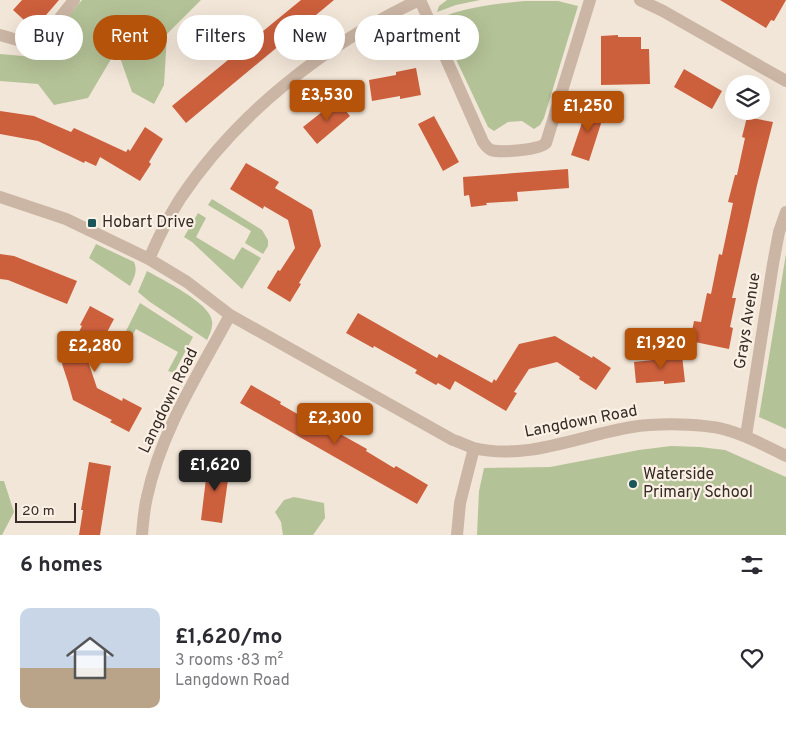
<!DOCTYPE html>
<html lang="en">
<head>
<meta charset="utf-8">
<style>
	body { margin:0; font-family:Overpass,sans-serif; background:#f2f2f3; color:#2b2b33; height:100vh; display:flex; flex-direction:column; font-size:19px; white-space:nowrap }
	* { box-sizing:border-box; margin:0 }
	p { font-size:16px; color:#7c7c81 }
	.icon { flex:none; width:28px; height:28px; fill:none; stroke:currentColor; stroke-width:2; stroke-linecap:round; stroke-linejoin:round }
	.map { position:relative; height:535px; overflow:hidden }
	.panel { display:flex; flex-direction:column; background:#fff; flex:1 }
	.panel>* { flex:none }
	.guide { position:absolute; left:15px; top:15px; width:500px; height:45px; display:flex; gap:10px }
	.tools { position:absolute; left:725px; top:75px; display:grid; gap:10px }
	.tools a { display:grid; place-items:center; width:45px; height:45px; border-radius:50%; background:#fff; box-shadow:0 5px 20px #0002; font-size:25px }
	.scale { position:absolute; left:15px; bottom:12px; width:61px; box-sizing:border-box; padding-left:5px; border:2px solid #362b26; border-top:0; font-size:14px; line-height:18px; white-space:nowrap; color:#362b26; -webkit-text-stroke:4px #faf0e4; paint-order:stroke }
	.price { position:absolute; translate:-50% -42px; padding:0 11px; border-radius:5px; background:#b45309; color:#fff; font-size:16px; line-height:32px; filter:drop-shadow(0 1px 2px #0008) }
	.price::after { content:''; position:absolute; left:50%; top:30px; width:15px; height:11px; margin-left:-8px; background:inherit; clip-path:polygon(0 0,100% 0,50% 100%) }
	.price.current { background:#222; color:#fff }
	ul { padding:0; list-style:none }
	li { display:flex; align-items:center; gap:15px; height:125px; padding:0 20px }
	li+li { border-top:1px solid #e1e1e2 }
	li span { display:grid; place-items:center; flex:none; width:140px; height:100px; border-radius:10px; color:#555 }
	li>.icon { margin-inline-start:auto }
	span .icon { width:60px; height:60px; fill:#fffc; stroke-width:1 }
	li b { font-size:21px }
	h2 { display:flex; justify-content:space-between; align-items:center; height:60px; padding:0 20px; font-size:21px }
	.pill { padding:0 18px; border-radius:22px; background:#fff; box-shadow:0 5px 20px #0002; font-size:18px; line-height:45px }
	.pill.current { background:#b45309; color:#fff }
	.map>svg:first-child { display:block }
	.green { fill:#b4c297 }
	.building { fill:#cc5f3c }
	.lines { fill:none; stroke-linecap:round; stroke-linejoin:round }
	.minor { stroke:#cbb5a4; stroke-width:12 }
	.poi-dot { fill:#195559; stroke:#faf0e4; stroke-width:2 }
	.labels { text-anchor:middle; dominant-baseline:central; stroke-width:4.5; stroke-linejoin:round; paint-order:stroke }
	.poi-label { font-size:16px; fill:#362b26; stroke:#faf0e4; text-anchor:start }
	.street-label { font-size:16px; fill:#362b26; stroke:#faf0e4 }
</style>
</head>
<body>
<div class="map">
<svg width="786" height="535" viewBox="0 0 786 535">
	<rect width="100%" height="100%" fill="#f2e6d8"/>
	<!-- green -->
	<path class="green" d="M82,0h119l-34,34 -3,51 -10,19 -22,-12 -15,-43 -29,49 -34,7 -16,-21 -38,-3v-27l34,3z
		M447,0h33l-24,5 -19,7 2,-6z
		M525,1h33l20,5 -34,112 -4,7 -6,4 -12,-8 -14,1 -14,9 -6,-4 -51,-108c29,-12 57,-15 88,-18z
		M212,199l50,31 6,10v6l-5,8 -18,-11 6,-12 -43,-26z
		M198,213l8,5 -10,19 38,23 8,-13 19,11 -19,31 -50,-47 -8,-5z
		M96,244l38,18c4,9 0,16 -4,24l-41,-28z
		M786,254v175l-27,-12z
		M147,271c16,9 63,32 65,50 1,7 -2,13 -5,19l-57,-38 -12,-10z
		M140,303l53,34 -19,36 -6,-2 10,-19 -42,-23 -11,19 -6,-3z
		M671,446l29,1 25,3 61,27v58h-309l2,-44 5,-23 66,-1 89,-17z
		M0,481h4l10,31 -12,23h-2z
		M294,497l30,6 1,15 -12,17h-30l-2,-13 -6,-10 9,-12z"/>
	<!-- building -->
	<path class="building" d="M22,0h37l-25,29 -21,-19z
		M301,0h33l-148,123 -14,-17z
		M720,0h66l-12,21 -3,-1 -5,8z
		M618,35v2h23v12h8l1,35 -49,1v-49z
		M416,68l5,27 -21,4v-3l-28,5 -3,-21 27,-5v-3z
		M684,69l38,22 -10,18 -38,-22z
		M337,100l13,16 -33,28 -14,-17z
		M588,105l17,6 -16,50 -18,-6z
		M0,111l34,5 37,16 3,-4 52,24 2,-3 2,2 15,-24 18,12 -14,23 2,2 -11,17 -40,-24 -4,9 -11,-5 -1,2 -46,-22 -38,-7z
		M434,116l25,46 -16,9 -25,-47z
		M747,117l26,5 -16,63 -25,113h4l-6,29 3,1 -4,21 -39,-8 4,-20 7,1 6,-29 4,1 8,-40 3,1 11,-52 -5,-1 7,-27h2l8,-37 -3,-1z
		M246,163l33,19 -4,6 37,22 9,36 -22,37 2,1 -11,18 -23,-14 11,-18 2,1 15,-23 -7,-28 -24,-14 -1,3 -33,-20z
		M568,169l1,19 -52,4 1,9 -32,2 1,2 -16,2 -2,-12 -5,1 -1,-19z
		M0,254l14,2 63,25 -10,23 -59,-24 -8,-1z
		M90,306l24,13 -10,19 -2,-2 -14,25 9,27 25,13 1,-3 19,10 -13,24 -19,-10 2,-2 -39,-20 -5,-18 -6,-18 20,-38 -2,-1z
		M358,313l79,45 2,-4 53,29 2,-4 2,2 23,-37 36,-8 37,22 1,-2 18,12 -15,22 -17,-11 1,-2 -23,-15 -28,7 -15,23 3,1 -11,18 -51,-30 -5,9 -12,-7 -2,2 -21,-12 2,-3 -43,-24 -1,2 -27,-15z
		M682,355l3,27 -21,2v-3l-28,2 -2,-21 28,-3v-2z
		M251,385l30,17 -1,2 35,20 2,-3 50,28 -1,2 28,17 2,-2 32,19 -11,19 -177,-101z
		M89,462l22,4 -11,69h-21l4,-25h-2z
		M208,462l22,3 -8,58 -21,-3z"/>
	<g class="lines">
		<!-- minor -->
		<path class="minor" d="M420,0l63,142c2,3 4,6 8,8 10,3 48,0 55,-7l44,-143
			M640,0l23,11 123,70
			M0,35l21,6h16l12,-9 25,-32
			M0,197l66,22 83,40 38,23 43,33 223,125c7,2 14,6 21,8 53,13 107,-13 158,-21 24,-4 75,-4 98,4 20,6 38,16 56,25
			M149,259c9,-21 19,-41 31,-60 58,-87 146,-155 239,-199
			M746,436l27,-172 6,-32 7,-20
			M142,535c1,-13 2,-26 5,-38 14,-66 52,-124 83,-182
			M457,535l3,-32 14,-55"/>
	</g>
	<!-- markers -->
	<g class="poi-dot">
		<rect x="87" y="218" width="10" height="10" rx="2.5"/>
		<circle cx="633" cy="484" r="5"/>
	</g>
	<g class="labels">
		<!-- poi labels -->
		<g class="poi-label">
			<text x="102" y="223">Hobart Drive</text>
			<text x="643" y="475">Waterside<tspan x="643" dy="18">Primary School</tspan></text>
		</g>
		<!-- street labels -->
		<g class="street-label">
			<text transform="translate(748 321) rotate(-81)">Grays Avenue</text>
			<text transform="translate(169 401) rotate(-64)">Langdown Road</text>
			<text transform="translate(581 422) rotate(-11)">Langdown Road</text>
		</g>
	</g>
</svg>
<div class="tools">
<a><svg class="icon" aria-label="layers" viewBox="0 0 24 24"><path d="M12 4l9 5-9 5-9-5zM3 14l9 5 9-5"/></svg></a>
</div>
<div class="scale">20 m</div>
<b class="price" style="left:327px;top:122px">£3,530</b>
<b class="price" style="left:588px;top:133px">£1,250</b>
<b class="price" style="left:661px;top:370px">£1,920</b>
<b class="price" style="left:95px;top:373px">£2,280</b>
<b class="price" style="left:335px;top:445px">£2,300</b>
<b class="price current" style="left:215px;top:492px">£1,620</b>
<div class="guide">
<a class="pill">Buy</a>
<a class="pill current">Rent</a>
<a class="pill">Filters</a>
<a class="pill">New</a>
<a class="pill">Apartment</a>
</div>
</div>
<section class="panel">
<h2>6 homes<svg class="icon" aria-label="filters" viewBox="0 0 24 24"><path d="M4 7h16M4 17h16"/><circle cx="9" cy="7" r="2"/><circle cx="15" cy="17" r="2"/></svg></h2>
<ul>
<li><span style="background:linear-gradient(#c9d6e8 60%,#b9a48a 0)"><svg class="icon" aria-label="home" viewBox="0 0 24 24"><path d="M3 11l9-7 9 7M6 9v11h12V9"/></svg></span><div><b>£1,620/mo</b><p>3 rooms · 83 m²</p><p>Langdown Road</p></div><svg class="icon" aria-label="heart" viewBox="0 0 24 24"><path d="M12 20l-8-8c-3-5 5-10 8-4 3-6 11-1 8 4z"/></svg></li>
</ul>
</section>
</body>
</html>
